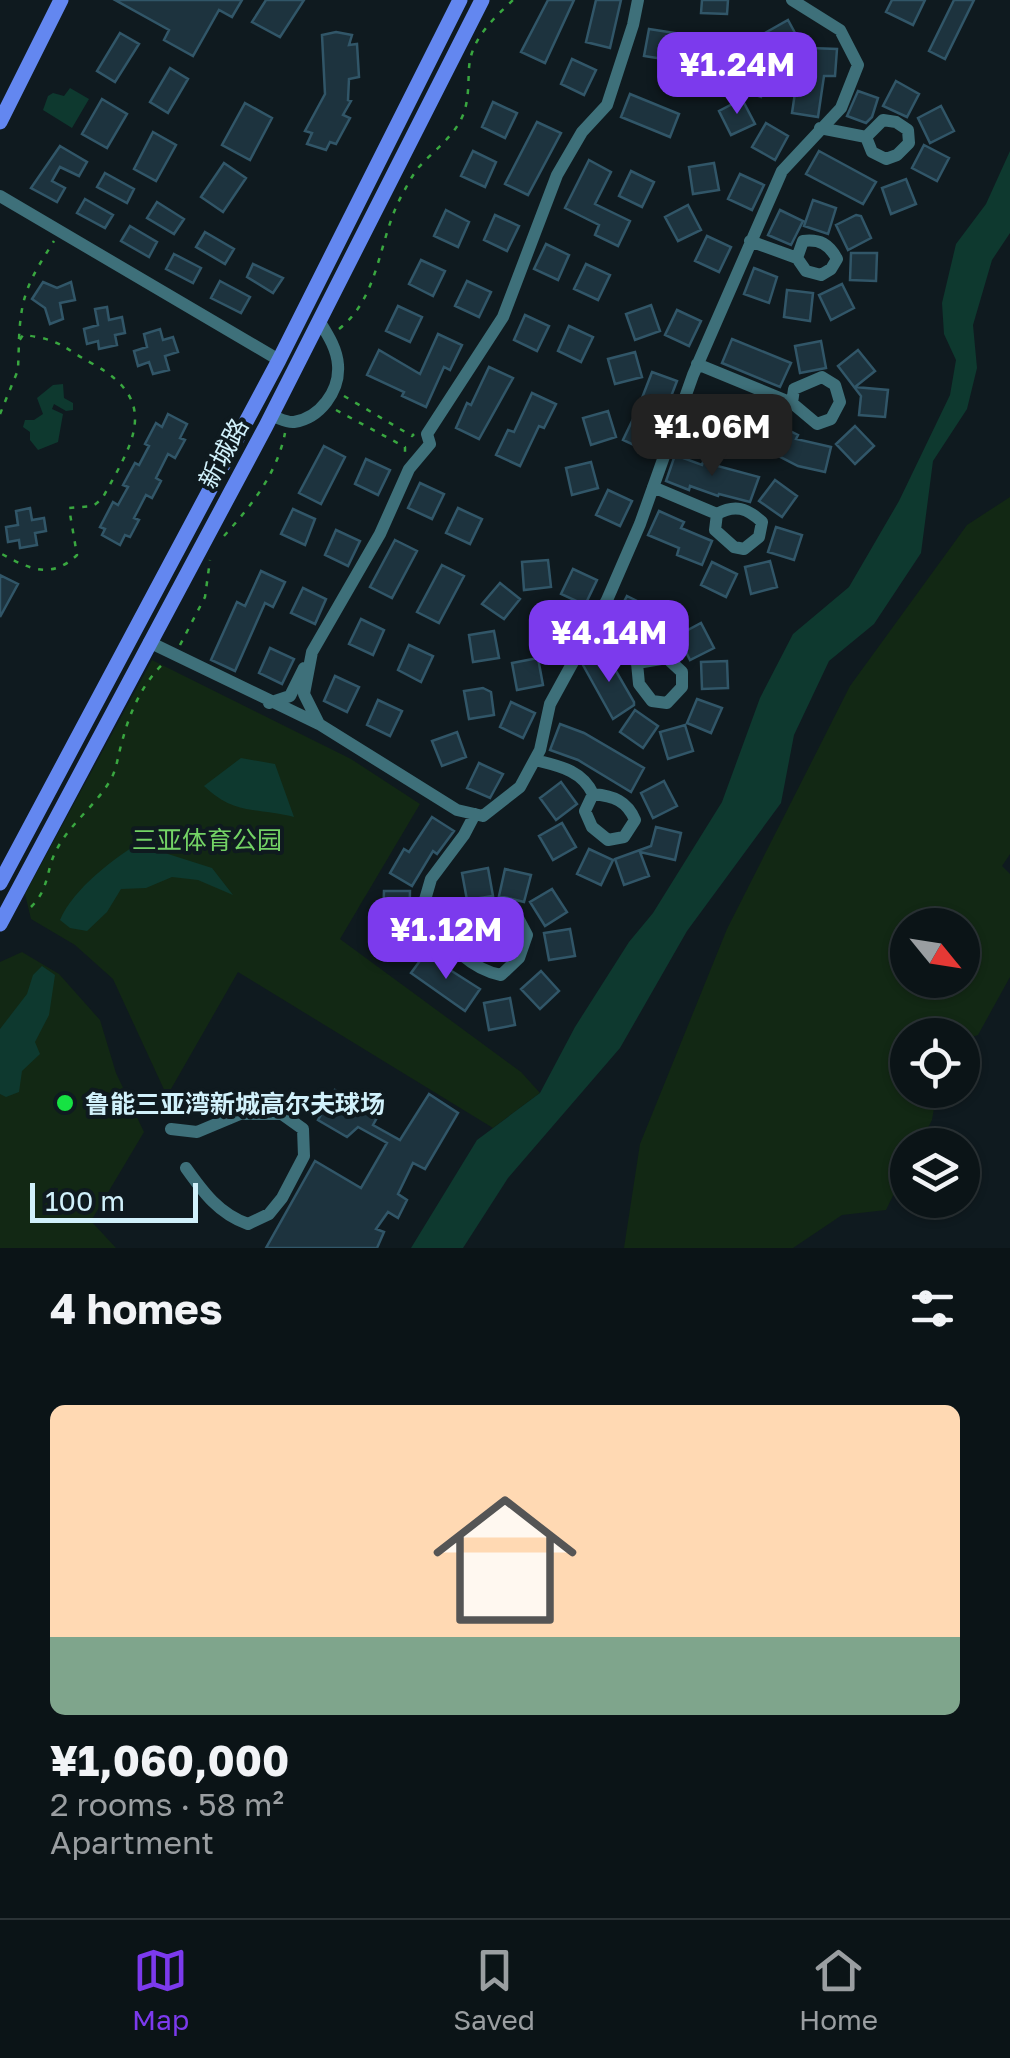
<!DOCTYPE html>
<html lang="en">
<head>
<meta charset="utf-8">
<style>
	body { margin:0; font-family:"Golos Text","Noto Sans SC",sans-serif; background:#141d20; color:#f1f3f6; height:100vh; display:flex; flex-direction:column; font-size:38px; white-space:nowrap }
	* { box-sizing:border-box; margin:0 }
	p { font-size:32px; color:#9a9ea1 }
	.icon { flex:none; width:55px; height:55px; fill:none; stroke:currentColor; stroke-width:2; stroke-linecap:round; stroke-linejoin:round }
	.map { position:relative; height:1248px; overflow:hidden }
	.details { display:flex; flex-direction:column; background:#0b1417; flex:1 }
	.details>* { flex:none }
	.needle { width:65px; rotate:120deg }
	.controls { position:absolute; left:890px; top:908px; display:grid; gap:20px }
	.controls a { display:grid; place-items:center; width:90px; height:90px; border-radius:50%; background:#0b1417; box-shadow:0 2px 8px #0004,0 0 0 2px #2b3336; font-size:50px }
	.scale { position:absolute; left:30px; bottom:25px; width:168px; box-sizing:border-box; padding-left:10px; border:5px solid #d1f1fb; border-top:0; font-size:28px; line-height:35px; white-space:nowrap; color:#d1f1fb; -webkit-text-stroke:8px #0f1a1f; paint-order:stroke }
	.price { position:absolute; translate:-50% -85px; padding:0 22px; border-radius:20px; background:#7c3aed; color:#fff; font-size:32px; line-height:65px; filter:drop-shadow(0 2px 5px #0008) }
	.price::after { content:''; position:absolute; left:50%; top:60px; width:30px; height:22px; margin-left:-15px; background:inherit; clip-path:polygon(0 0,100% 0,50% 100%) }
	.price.selected { background:#222; color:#fff }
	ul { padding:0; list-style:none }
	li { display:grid; align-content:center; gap:20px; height:530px; padding:0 50px }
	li+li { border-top:2px solid #2b3336 }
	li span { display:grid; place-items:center; height:310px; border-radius:15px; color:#555 }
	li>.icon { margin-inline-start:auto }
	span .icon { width:180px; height:180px; fill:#fffc; stroke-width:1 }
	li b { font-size:42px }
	h2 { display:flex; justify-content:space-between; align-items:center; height:120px; padding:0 50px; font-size:42px }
	.tab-bar { display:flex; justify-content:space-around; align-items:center; height:140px; border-top:2px solid #2b3336; background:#0b1417; font-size:28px; color:#9a9ea1 }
	.tab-bar a { display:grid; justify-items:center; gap:5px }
	.tab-bar .selected { color:#7c3aed }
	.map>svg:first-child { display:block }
	.green { fill:#122814; fill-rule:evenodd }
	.water { fill:#0e392f }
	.building { fill:#1d333e; stroke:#315668; stroke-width:2.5 }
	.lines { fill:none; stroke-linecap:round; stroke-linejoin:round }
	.path { stroke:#39a740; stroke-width:2.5; stroke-dasharray:5 8; stroke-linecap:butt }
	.minor { stroke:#3e707a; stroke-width:12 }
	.major { stroke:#6387f0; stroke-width:15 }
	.poi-dot { fill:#16e243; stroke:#0f1a1f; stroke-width:4 }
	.labels { text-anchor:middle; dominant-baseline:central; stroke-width:8; stroke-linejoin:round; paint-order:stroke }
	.street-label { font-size:25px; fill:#d1f1fb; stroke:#0f1a1f }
	.park-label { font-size:25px; fill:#73d365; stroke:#0f1a1f }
	.poi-label { font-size:25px; font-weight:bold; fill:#d1f1fb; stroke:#0f1a1f; text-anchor:start }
</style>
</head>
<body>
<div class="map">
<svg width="1010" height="1248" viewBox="0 0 1010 1248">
	<rect width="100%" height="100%" fill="#0f1a1f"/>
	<!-- green -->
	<path class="green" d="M1010,497v357l-8,12 8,8v103l-32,58 -15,5 -1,-5h-54v55h29l-5,30 -13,25h-11l-1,22 -21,43 -44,5 -49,33h-169l16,-104 87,-215 123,-243 117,-161zM908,925h54v55h-54z
		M152,660l199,99 69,45 -80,135 181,133 19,21 -47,35 -255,-156 -71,124 -54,-117 -38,-34 -44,-26 -6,-25z
		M22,952l37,22 41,46 16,53 28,59 -53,89 25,27h-116v-286z"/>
	<!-- water -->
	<path class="water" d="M70,88l19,11 -17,29 -29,-18 5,-14 5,-3 11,3z
		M1010,151v82l-18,27 -19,65 4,43 -10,41 -34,52 -12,92 -47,71 -45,37 -35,74 -13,68 -94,128 -67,117 -112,130 -45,70h-52l66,-108 63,-47 35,-66 54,-85 24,-29 69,-111 38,-104 33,-64 56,-47 50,-86 51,-106 6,-35 -12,-26 -2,-31 14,-59 30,-40z
		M63,384l1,14 9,5v7l-7,1 -12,-7 -2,5 11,5 -5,28 -20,8 -8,-10v-8l-7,-5 2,-7h9l9,-6 -6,-16 16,-13z
		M241,758l34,6 19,53c-39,-10 -58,-1 -90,-31z
		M144,840l24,14 44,14 21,27 -35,-15 -26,-3 -26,11 -25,1 -14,23 -20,19 -17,-3 -10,-8c14,-32 54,-62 84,-80z
		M42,966l13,9 -6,40 -14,27 5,12 -18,17 -3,21 -13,5 -6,-3v-65l27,-35 6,-19z"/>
	<!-- building -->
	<path class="building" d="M115,0h127l-10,17 -13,-7 -26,46 -29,-16 5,-10z
		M266,0h38l-24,37 -28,-15z
		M548,0h26l-29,63 -24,-11z
		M596,0h25l-11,48 -24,-6z
		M702,0h26l-1,14 -26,-1z
		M892,0h33l-12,25 -27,-13z
		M954,0h20l-29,59 -16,-8z
		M788,20l13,24 -23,13 -13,-24z
		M649,29l26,4 -5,27 -26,-4z
		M336,32l16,3 -3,10 8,-1 2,33 -10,2 -1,21 3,1 -8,14 7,3 -14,26 -6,-2 -4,8 -19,-6 5,-11 -7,-2 20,-37 -3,-59z
		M120,33l19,11 -24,38 -18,-11z
		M694,44l26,2 -3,28 -26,-2z
		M810,48l27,1 -2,27h-11l-6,41 -26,-4 4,-27 13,2z
		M572,59l24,11 -12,25 -23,-11z
		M745,62l25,9 -9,26 -25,-9z
		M170,68l18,11 -20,34 -18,-11z
		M896,81l23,13 -12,23 -24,-11z
		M858,91l20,7 -6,19 -6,6 -19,-7z
		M630,94l49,20 -9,23 -49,-20z
		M102,99l25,15 -20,34 -25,-14z
		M742,99l13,25 -24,11 -12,-24z
		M493,102l24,11 -12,25 -23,-11z
		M245,103l27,15 -22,42 -28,-15z
		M941,106l13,25 -24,12 -12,-25z
		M537,122l24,11 -33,62 -23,-11z
		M766,123l22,13 -13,24 -23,-13z
		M153,132l23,13 -20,36 -22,-12z
		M924,145l25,13 -12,23 -25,-13z
		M60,146l27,16 -8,14 -19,-9 -8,14 13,7 -8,14 -26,-14z
		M473,151l23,11 -11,25 -24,-11z
		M819,151l57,31 -13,22 -57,-30z
		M589,160l22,12 -16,32 35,17 -12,25 -23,-11 4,-10 -34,-17z
		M224,163l22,15 -23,34 -22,-15z
		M714,163l5,27 -26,4 -4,-27z
		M631,171l23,11 -12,25 -23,-11z
		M105,173l29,16 -7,14 -30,-16z
		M740,174l24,11 -12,25 -24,-11z
		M906,179l10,25 -25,10 -9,-26z
		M85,199l28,16 -8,13 -28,-15z
		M813,200l23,8 -8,26 -24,-8z
		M157,202l27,17 -10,15 -27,-16z
		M688,205l13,25 -23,11 -13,-24z
		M446,210l23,12 -11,25 -24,-11z
		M780,210l23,11 -12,24 -23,-10z
		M495,215l24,11 -12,25 -23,-11z
		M856,215l5,1 10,22 -23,12 -12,-25z
		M130,226l27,16 -8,15 -28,-16z
		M205,232l29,17 -9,15 -29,-17z
		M707,236l24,11 -12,25 -24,-11z
		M546,244l23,11 -11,25 -24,-11z
		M851,253h26l-1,28 -26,-1z
		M174,254l27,14 -8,15 -27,-14z
		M421,260l24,11 -12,25 -24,-12z
		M253,264l30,14 -10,15 -26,-16z
		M586,264l24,11 -12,25 -24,-11z
		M754,268l23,9 -8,26 -25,-9z
		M220,281l30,16 -9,16 -30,-15z
		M467,281l24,11 -12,25 -24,-11z
		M43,282l14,6 14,-6 4,18 -15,3 3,16 -13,5 -5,-16 -13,-9z
		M842,284l12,24 -23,12 -12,-25z
		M787,290l26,3 -3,28 -26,-4z
		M651,305l9,26 -25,9 -9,-26z
		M398,306l24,11 -12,25 -24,-11z
		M107,307l2,13 13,-3 3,16 -10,2 2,10 -18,4 -1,-8 -11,3 -3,-15 14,-4 -3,-16z
		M677,310l24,11 -12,25 -24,-11z
		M525,315l24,11 -12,25 -23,-11z
		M569,326l24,11 -12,25 -23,-11z
		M160,329l3,11 10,-3 5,15 -13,4 4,14 -16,4 -4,-12 -11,4 -4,-15 13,-4 -3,-13z
		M438,334l24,11 -12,25 -6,-3 -18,40 -24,-11 2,-4 -37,-17 12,-25 41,24z
		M732,339l59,24 -11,24 -58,-24z
		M821,341l5,27 -26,5 -5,-27z
		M858,350l17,21 -20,16 33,3 -3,27 -26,-2 2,-19 -23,-30z
		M635,352l7,25 -27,7 -7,-25z
		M489,367l24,11 -34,61 -23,-11 11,-25 4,2z
		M652,372l25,9 -10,26 -25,-9z
		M532,393l24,11 -12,24 -5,-2 -19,40 -24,-11 12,-25 6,2z
		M707,396l59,23 32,16 -2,4 35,8 -6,25 -27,-6 -74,-38 -27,-8z
		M608,411l8,26 -25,8 -8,-27z
		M168,414l19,10 -7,14 5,2 -10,18 -7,-4 -12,24 5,3 -9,17 -6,-3 -12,23 5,2 -9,17 -5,-2 -5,10 -18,-10 3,-6 -5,-2 13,-25 5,3 10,-18 -5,-2 12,-22 4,2 10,-19 -4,-2 11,-21 6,4z
		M635,415l24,11 -12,25 -24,-11z
		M855,426l19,20 -19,18 -19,-20z
		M324,446l21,11 -24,47 -22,-11z
		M675,455l27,10 1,-3 56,15 -9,25 -31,-8 -1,2 -28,-10 -1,4 -23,-9z
		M366,459l24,11 -12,25 -23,-11z
		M591,462l7,26 -26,7 -6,-27z
		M775,480l22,16 -15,21 -23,-16z
		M420,483l24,11 -12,25 -24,-11z
		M608,490l24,11 -12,25 -24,-11z
		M30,508l2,12 12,-2 2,13 -11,2 2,12 -17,3 -1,-8 -11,2 -2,-15 12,-2 -2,-14z
		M458,508l24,11 -12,25 -24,-11z
		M293,509l22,10 -10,26 -24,-11z
		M659,511l25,11 -3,6 31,13 -10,24 -25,-10 2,-7 -31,-13z
		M776,527l26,8 -8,25 -26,-8z
		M336,530l24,11 -12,25 -23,-11z
		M395,540l22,11 -25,47 -22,-11z
		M548,560l3,27 -27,3 -2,-28z
		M770,561l7,26 -26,7 -6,-27z
		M712,562l25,12 -11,23 -25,-12z
		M442,565l22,11 -25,47 -22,-11z
		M573,569l24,11 -12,25 -24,-11z
		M261,571l24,11 -12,25 -8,-4 -30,68 -24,-11 26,-58 8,4z
		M0,575l18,9 -18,33z
		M500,583l20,16 -16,20 -22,-15z
		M303,588l23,11 -11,25 -24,-11z
		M627,596l24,12 -2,6 35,18 17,-9 13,25 -24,12 -14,-28 -8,16 -8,1 -19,-10 3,-5 -29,-15z
		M361,619l23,11 -11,25 -24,-11z
		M542,620l26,4 -5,27 -26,-5z
		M494,631l5,27 -26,4 -4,-27z
		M409,645l24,11 -12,26 -23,-12z
		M270,648l24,11 -12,25 -23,-11z
		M605,652l29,50v3l-21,14 -30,-54z
		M538,658l5,27 -26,5 -5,-27z
		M727,661l1,27 -26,1 -1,-27z
		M335,676l24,11 -12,25 -23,-11z
		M483,688l8,4 3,23 -25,4 -5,-28z
		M697,699l25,9 -11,25 -24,-10z
		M378,700l24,11 -12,25 -23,-11z
		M511,702l24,11 -12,25 -23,-11z
		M635,710l23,16 -15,22 -23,-16z
		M560,724l24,9 60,35 -13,24 -53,-32 -28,-10z
		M685,725l8,26 -25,8 -8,-27z
		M457,732l9,25 -24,9 -10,-25z
		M479,763l24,11 -13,24 -23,-10z
		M664,781l13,25 -24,12 -12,-25z
		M561,782l16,22 -21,16 -16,-22z
		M432,817l22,14 -17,23 -4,-3 -21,35 -22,-13 14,-24 5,3z
		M562,823l14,24 -23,13 -14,-24z
		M656,827l25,6 -6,27 -35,-8 9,24 -25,9 -9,-26 36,-13z
		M589,849l24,11 -12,25 -24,-11z
		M488,868l5,28 -26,4 -5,-27z
		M505,869l26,6 -7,27 -25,-6z
		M552,889l15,23 -22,14 -15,-24z
		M384,891h26l-1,36h3l5,27 -26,4 -8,-40z
		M570,929l5,27 -26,4 -5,-27z
		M425,954l55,35 -15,22 -54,-38z
		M541,971l18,20 -19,18 -19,-20z
		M510,998l5,27 -26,5 -5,-27z
		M335,1090l44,24 -6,11 27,15 29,-46 29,19 -33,56 -12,-6 -15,31 9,6 -9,18 -10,-6 -12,17 8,3 -7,16h-111l49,-87 46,27 26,-45 -29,-16 -11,10 -29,-17z"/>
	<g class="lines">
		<!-- path -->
		<path class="path" d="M339,329c42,-33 39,-92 64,-136 5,-9 10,-19 16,-26 15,-17 35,-30 44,-52 6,-15 5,-31 6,-46 1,-29 24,-50 44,-69
			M19,339c2,-46 11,-60 35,-98
			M344,396l68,40 2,-2
			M336,410l69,37v8
			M0,414l18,-44 1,-29 4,-6c38,4 40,13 70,29 69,38 39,80 9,135l-9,7 -24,2 8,47c-26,25 -48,14 -77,-2
			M224,536c27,-30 53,-62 61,-103
			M180,645l25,-48 5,-37
			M31,907c15,-15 15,-28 21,-47 12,-33 43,-52 59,-81 6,-11 7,-24 11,-37 7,-28 20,-59 43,-80"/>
		<!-- minor -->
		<path class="minor" d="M638,0l-5,25 -26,80 -25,27 -25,43 -54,142 -76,117 3,10 -21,25 -29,65 -68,118 -8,42 15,30 138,86 26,6 37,-29 20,-37 10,-46 57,-104 33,-76 53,-149 89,-204 59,-63 17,-43 -18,-35 -48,-30
			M820,128l46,9 6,15 14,7 11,-4 12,-12 -1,-13 -12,-8 -13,-2 -17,17
			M0,196l279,164
			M750,241l47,17 9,13 15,4 10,-6 6,-10c-8,-15 -17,-20 -34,-18l-6,17
			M697,364l95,39 25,21 14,-5 9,-17 -5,-17 -13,-8 -28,12 -2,14
			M272,416c7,2 15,7 22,6 26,-4 46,-31 44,-57 -1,-16 -10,-30 -18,-43
			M653,487l64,27c18,-10 30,-6 45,8l-3,15 -15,12 -10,-2 -19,-17 2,-16
			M595,621l42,42 2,21 13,17 15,2 15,-16v-15l-15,-14 -30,5
			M149,642l170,82
			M269,703l21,-7 14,-28
			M535,760c24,6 47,10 58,34l-8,17 7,16 16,13 16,-3 11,-17c-8,-19 -21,-24 -42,-26
			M456,950c10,-23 17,-36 41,-44l20,10 10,19 -8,23 -18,17c-36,-7 -56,-38 -79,-65l9,-31 33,-44 11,-21
			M171,1129l26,3 43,-18h42l21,15 1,27 -22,42 -13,16 -21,10c-29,-10 -45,-32 -62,-56"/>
		<!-- major -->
		<path class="major" d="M0,122l61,-122
			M0,883l279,-523 181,-360
			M0,924l266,-498 216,-426"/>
	</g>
	<!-- markers -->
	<circle class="poi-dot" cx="65" cy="1103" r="10"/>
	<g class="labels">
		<!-- street labels -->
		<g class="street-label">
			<text transform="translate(223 453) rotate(-62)">新城路</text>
		</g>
		<!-- park labels -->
		<g class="park-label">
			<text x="207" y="839">三亚体育公园</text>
		</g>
		<!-- poi labels -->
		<g class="poi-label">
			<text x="85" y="1103">鲁能三亚湾新城高尔夫球场</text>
		</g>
	</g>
</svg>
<div class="controls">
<a><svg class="needle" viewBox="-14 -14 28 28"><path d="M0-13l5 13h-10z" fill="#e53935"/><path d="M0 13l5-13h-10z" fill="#9a9ea1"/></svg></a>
<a><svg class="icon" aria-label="locate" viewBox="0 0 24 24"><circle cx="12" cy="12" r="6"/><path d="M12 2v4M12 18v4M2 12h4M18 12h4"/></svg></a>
<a><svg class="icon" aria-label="layers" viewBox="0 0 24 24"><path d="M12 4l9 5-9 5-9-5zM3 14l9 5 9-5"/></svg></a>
</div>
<div class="scale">100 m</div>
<b class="price" style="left:737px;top:117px">¥1.24M</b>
<b class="price selected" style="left:712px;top:479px">¥1.06M</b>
<b class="price" style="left:609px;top:685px">¥4.14M</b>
<b class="price" style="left:446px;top:982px">¥1.12M</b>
</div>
<section class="details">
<h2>4 homes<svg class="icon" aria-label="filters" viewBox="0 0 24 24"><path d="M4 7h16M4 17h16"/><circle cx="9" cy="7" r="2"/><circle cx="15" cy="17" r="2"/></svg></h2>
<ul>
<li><span style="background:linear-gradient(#ffd9b3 75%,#7fa58c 0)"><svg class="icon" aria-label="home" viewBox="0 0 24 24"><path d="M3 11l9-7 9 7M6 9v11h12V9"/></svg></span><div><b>¥1,060,000</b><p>2 rooms · 58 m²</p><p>Apartment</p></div></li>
</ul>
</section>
<nav class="tab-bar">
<a class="selected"><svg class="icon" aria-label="map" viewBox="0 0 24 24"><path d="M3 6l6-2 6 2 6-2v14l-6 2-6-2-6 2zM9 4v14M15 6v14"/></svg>Map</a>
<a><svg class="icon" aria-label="saved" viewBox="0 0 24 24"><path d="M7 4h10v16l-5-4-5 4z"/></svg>Saved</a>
<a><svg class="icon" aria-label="home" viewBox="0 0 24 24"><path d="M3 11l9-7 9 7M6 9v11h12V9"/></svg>Home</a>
</nav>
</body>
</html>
